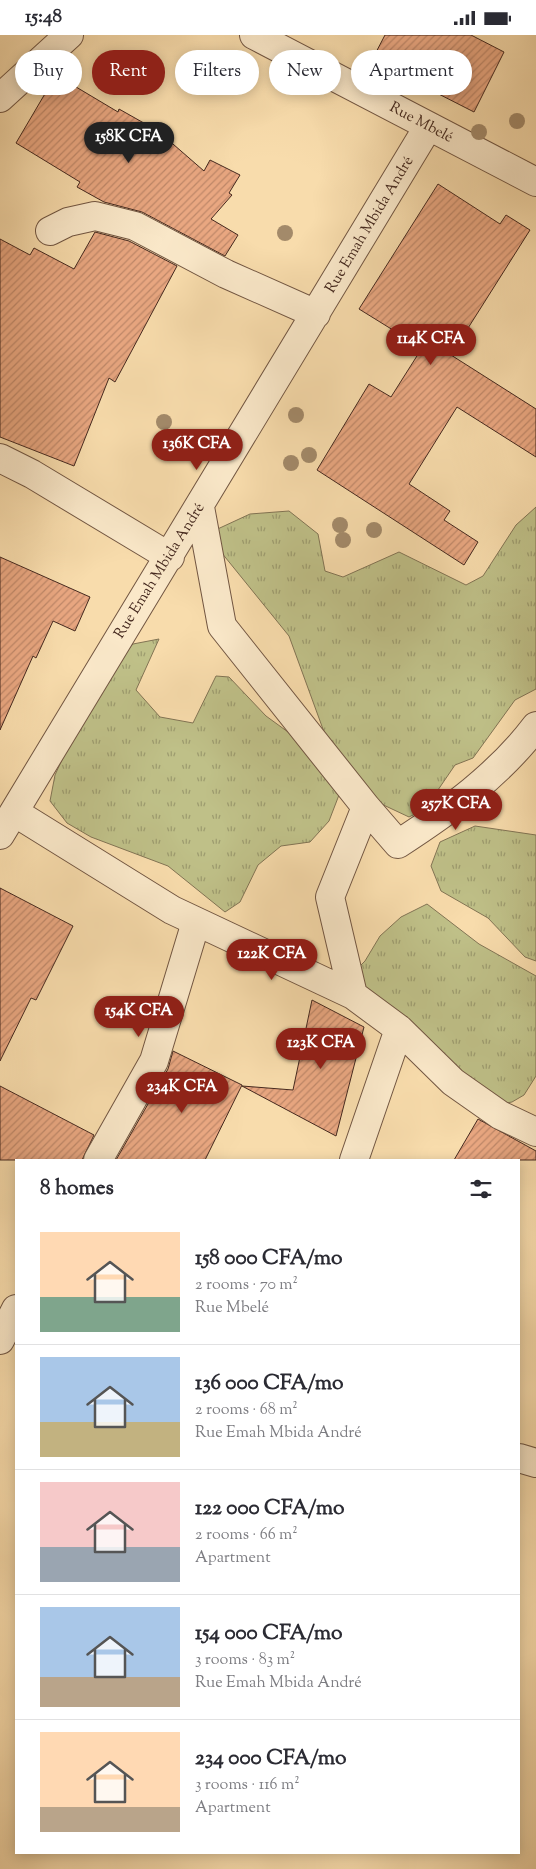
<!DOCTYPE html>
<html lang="en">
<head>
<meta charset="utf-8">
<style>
	body { margin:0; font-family:"Sorts Mill Goudy",serif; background:#f7f7f7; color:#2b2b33; height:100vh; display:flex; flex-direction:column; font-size:19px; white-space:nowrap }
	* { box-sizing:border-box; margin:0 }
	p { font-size:16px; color:#7c7c81 }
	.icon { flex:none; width:28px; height:28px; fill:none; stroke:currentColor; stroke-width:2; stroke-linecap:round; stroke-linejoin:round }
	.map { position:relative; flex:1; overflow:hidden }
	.panel { position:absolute; left:15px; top:1124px; width:505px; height:695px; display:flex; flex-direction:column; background:#fff; border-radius:0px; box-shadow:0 2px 12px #0003 }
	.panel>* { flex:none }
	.banner { position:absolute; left:15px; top:15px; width:506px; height:45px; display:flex; gap:10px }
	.price { position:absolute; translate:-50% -42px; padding:0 11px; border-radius:18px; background:#8f2418; color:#fff; font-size:16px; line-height:32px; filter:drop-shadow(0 1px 2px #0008) }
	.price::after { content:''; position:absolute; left:50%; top:30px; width:15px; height:11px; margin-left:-8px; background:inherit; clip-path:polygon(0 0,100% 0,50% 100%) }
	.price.selected { background:#222; color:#fff }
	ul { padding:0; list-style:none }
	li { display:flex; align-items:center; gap:15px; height:125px; padding:0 25px }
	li+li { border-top:1px solid #e1e1e2 }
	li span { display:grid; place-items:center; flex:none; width:140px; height:100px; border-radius:0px; color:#555 }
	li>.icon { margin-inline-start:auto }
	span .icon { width:60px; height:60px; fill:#fffc; stroke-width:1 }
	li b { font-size:21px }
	h2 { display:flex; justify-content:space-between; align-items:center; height:60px; padding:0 25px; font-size:21px }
	.tag { padding:0 18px; border-radius:22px; background:#fff; box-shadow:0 2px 12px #0003; font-size:18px; line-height:45px }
	.tag.selected { background:#8f2418; color:#fff }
	.status { display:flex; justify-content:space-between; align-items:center; height:35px; padding:0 25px; background:#fff; direction:ltr }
	.status svg { height:14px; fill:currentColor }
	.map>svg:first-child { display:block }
	.grass { fill:url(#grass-tufts); stroke:#827454 }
	.building { fill:url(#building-hatch); stroke:#45291f }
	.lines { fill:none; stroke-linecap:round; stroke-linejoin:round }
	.street-casing { stroke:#725642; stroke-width:30 }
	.street { stroke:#fae8c9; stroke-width:28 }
	.tree { fill:#a38a6a }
	.labels { text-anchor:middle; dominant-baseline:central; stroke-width:5; stroke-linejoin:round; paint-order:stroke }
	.street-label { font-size:15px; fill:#45291f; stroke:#fae8c9 }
</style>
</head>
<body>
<div class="status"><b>15:48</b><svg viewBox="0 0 49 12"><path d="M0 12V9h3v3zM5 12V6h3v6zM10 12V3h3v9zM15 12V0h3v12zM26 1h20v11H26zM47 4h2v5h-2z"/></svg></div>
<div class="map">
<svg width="536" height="1834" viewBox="0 0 536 1834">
	<defs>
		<pattern id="grass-tufts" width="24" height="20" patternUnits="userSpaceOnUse" patternTransform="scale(1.25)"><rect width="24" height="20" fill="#bfc088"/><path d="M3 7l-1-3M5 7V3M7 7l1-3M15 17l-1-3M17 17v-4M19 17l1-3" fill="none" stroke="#9d9c6f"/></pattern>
		<pattern id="building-hatch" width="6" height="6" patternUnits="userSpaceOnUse" patternTransform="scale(1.25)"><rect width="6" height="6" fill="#e9a781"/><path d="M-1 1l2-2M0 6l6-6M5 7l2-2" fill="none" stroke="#bf8869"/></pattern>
	</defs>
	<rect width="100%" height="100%" fill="#f8dcac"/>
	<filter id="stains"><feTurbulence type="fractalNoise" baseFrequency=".004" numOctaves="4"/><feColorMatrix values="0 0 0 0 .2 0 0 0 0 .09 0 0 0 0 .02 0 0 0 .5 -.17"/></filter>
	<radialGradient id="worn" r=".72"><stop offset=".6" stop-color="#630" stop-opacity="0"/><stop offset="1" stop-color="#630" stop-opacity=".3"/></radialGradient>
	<!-- grass -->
	<path class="grass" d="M536,472v182l-21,11 -42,58 -18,7 -30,44 -16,8 -34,-16 -40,-39 -46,-126 -68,-84 -12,-19 41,-19 39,-3 29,23 7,37 18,6 56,-25 67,33 17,-9 33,-51z
		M159,604l-23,51 24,27 33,6 23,-47 13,1 37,39 44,32 29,47 -10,26 -19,21 -29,4 -23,19 -18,37 -15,10 -57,-46 -77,-29 -24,-14 -17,-22 5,-26 11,-24 49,-88 18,-19z
		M475,791l61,9v126l-11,-4 -37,-39 -47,-27 -10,-25 9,-24z
		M427,869l52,40 57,32v100l-12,19 -12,7 -12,2 -153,-125 18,-18 15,-25 21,-19z"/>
	<!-- building -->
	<path class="building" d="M385,0h86l33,17 -30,60 -102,-52z
		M56,40l62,37 1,-3 39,22 46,40 6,-11 30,15 -11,18 3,2 -21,24 27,16 -13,21 -83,-44 -38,-10 -27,-15 3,-5 -64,-39z
		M438,149l62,40 6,-9 24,15 -79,125 85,54v48l-79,-50 -48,77 41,27 -6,9 34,22 -14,23 -147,-95 52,-86 22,13 31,-49 -63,-39z
		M95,197l34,9 48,25 -62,116 -6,-4 -35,88 -74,-29v-198l30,16 4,-7 40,21z
		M0,522l90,40 -15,34 -22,-10 -17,37 -3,-2 -33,74z
		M0,853l73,38 -37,74 -5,-2 -31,63z
		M312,965l52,27 -28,109 -94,-50 51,4z
		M173,1016l69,34 -37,75h-89l52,-91z
		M0,1051l94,49 -12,25h-82z
		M478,1084l58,32v9h-82z"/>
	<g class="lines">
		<!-- street casing -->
		<g class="street-casing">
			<path id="street" d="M254,0l282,147
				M0,63l69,-63
				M50,196l18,-9 27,-6 40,10 91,48 90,40
				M0,423l32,16 138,83
				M200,472l22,119 144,181 -36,90 23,98
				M366,772l32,37c51,-33 101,-69 138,-118
				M14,777l158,98 181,85 46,34 54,53 47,33 36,17
				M0,800l428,-708
				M98,1125l56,-99 42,-139
				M354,1125l45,-131
				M0,1305l16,-31
				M519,1423l17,5"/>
		</g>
		<!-- street -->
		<use href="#street" class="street"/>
	</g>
	<!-- trees -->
	<g class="tree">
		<circle cx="517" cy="86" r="8"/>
		<circle cx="479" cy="97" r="8"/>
		<circle cx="285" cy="198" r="8"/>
		<circle cx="296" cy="380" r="8"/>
		<circle cx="164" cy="387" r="8"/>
		<circle cx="309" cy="420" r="8"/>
		<circle cx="291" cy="428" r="8"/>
		<circle cx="340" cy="490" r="8"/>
		<circle cx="374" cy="495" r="8"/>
		<circle cx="343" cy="505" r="8"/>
	</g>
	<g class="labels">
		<!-- street labels -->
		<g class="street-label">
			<text transform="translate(421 88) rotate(28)">Rue Mbelé</text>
			<text transform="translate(370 190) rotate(-59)">Rue Emah Mbida André</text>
			<text transform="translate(160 536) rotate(-58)">Rue Emah Mbida André</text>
		</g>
	</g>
	<rect width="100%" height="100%" filter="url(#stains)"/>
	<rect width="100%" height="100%" fill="url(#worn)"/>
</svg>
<b class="price selected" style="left:129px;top:129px">158K CFA</b>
<b class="price" style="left:431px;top:331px">114K CFA</b>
<b class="price" style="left:197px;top:436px">136K CFA</b>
<b class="price" style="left:456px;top:796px">257K CFA</b>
<b class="price" style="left:272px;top:946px">122K CFA</b>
<b class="price" style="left:139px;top:1003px">154K CFA</b>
<b class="price" style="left:321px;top:1035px">123K CFA</b>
<b class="price" style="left:182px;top:1079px">234K CFA</b>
<div class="banner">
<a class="tag">Buy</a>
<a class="tag selected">Rent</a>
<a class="tag">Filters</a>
<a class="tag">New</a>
<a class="tag">Apartment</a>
</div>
<section class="panel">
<h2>8 homes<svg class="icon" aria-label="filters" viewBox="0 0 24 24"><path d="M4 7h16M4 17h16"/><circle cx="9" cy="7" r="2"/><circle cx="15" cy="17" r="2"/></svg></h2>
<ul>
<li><span style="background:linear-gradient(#ffd9b3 65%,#7fa58c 0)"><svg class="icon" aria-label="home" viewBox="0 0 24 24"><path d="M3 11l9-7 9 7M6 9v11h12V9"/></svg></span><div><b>158 000 CFA/mo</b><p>2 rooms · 70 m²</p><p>Rue Mbelé</p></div></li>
<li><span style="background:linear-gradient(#a9c7e8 65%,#c2b280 0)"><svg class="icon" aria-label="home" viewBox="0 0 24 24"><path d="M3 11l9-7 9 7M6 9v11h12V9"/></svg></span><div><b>136 000 CFA/mo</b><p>2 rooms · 68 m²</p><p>Rue Emah Mbida André</p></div></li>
<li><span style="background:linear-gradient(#f6c9c9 65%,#9aa5b1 0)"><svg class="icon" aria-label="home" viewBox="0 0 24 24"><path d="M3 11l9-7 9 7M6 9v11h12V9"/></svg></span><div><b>122 000 CFA/mo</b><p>2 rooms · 66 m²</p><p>Apartment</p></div></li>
<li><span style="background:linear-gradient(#a9c7e8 70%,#b9a48a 0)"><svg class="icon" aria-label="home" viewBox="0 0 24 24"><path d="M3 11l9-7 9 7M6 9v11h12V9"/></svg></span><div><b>154 000 CFA/mo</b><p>3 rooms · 83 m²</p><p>Rue Emah Mbida André</p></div></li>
<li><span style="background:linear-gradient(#ffd9b3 75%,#b9a48a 0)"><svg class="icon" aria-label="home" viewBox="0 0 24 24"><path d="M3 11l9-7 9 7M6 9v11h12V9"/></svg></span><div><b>234 000 CFA/mo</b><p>3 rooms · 116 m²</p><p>Apartment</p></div></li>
</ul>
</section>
</div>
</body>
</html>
